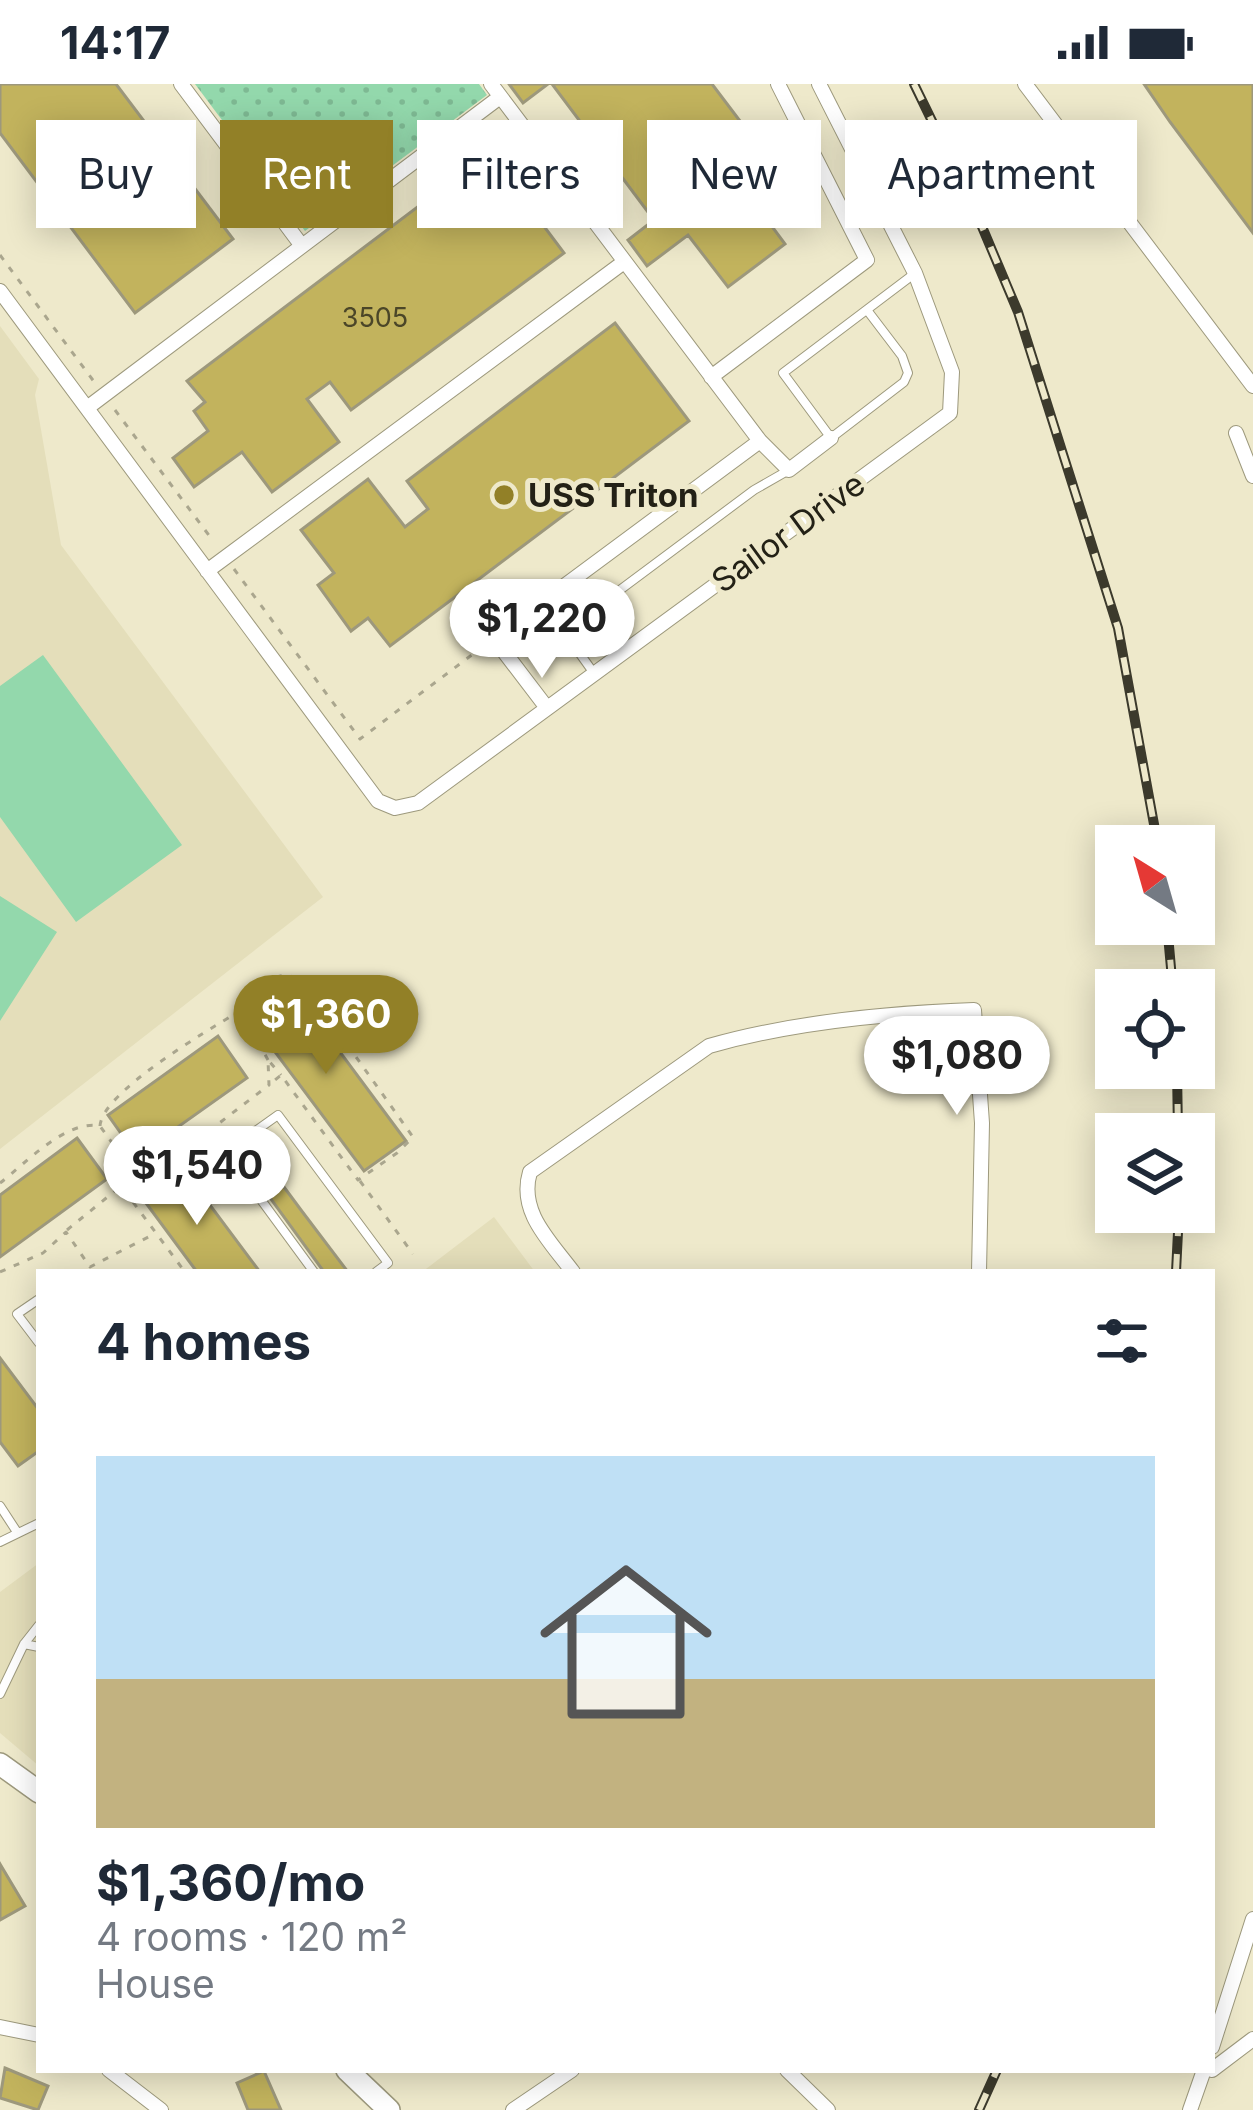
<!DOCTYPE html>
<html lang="en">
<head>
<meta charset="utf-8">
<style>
	body { margin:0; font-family:Inter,sans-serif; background:#f2f2f3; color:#1f2937; height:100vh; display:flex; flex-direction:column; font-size:45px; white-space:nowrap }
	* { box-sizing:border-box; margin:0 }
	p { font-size:39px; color:#747a83 }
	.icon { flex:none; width:66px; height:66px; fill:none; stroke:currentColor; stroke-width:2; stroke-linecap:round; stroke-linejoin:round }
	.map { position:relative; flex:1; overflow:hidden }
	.drawer { position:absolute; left:36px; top:1185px; width:1179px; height:804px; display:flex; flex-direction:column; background:#fff; border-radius:0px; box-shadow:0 6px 30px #0003 }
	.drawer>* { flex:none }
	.guide { position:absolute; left:36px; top:36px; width:1182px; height:108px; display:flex; gap:24px }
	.needle { width:78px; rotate:323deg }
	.fabs { position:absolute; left:1095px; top:741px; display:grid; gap:24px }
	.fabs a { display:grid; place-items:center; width:120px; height:120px; border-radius:0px; background:#fff; box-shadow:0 6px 30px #0003; font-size:60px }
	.price { position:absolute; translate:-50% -102px; padding:0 27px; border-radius:42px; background:#fff; color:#222; font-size:39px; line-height:78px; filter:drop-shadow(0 3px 6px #0008) }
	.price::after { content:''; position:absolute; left:50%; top:72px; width:36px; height:27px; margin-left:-18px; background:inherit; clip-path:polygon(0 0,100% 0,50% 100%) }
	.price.on { background:#928027; color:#fff }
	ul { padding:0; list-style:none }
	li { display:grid; align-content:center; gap:24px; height:636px; padding:0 60px }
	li+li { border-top:3px solid #e0e1e3 }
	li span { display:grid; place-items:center; height:372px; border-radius:0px; color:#555 }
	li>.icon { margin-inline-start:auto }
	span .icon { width:216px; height:216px; fill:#fffc; stroke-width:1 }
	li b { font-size:51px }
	h2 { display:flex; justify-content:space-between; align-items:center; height:144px; padding:0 60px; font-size:51px }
	.pill { padding:0 42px; border-radius:0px; background:#fff; box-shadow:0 6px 30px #0003; font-size:42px; line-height:108px }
	.pill.on { background:#928027; color:#fff }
	.status { display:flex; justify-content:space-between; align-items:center; height:84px; padding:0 60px; background:#fff; direction:ltr }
	.status svg { height:33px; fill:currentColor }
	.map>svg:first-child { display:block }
	.built { fill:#e4deba }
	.grass { fill:url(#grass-dots) }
	.park { fill:#93d8ac }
	.building { fill:#c2b35d; stroke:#9d987c; stroke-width:3 }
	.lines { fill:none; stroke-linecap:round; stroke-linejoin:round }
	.lane-casing { stroke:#9d997d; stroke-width:10 }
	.street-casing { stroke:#9d997d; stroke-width:16 }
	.secondary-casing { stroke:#9d997d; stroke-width:24 }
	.path { stroke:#aaa68e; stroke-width:3; stroke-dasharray:6 9; stroke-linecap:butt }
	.lane { stroke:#fff; stroke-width:8 }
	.street { stroke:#fff; stroke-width:14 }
	.secondary { stroke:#fff; stroke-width:21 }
	.rail-casing { stroke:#3c3a2c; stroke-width:10 }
	.rail { stroke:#eee9cb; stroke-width:6; stroke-dasharray:18; stroke-linecap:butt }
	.poi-dot { fill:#928027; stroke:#eee9cb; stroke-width:4.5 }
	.labels { text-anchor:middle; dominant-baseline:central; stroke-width:10; stroke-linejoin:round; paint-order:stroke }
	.number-label { font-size:27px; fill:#4b4628 }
	.poi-label { font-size:33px; font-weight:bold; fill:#232116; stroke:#eee9cb; text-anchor:start }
	.street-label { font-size:33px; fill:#232116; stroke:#eee9cb }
</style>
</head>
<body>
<div class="status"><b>14:17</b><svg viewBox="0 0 49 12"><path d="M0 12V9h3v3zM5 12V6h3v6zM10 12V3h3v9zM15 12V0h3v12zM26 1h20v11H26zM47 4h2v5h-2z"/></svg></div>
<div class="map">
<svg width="1253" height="2026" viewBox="0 0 1253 2026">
	<defs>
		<pattern id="grass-dots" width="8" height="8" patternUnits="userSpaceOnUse" patternTransform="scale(3)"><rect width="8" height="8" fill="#93d8ac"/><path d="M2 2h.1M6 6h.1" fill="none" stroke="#7eb993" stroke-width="1.8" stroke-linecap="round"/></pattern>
	</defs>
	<rect width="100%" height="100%" fill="#eee9cb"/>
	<!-- built -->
	<path class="built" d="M0,242l39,53 -4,16 26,150 262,352 -323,252z
		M494,1133l41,55h-113z
		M39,1479v203l-39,-33v-141z"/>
	<!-- grass -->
	<path class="grass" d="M195,0h284l8,11 -182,136z"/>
	<!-- park -->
	<path class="park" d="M43,571l139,190 -106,77 -76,-105v-131z
		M0,812l57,36 -57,89z"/>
	<!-- building -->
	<path class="building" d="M0,0h116l117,155 -98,74 -135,-180z
		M509,0h39l-25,19z
		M552,0h160l31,41 -30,22 72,97 -57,43 -40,-52 -41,31 -19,-26 26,-20z
		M1144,0h109v149l-83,-111z
		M489,69l75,100 -213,157 -21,-28 -23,17 32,43 -67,50 -30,-40 -48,35 -21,-29 35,-27 -14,-20 11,-9 -18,-21z
		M615,239l74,98 -299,225 -22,-28 -17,13 -33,-46 16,-12 -33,-43 67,-51 37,48 23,-18 -21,-28z
		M288,898l118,159 -42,30 -118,-158z
		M218,952l29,42 -110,78 -29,-41z
		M77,1054l30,41 -107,78v-62z
		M258,1068l43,58 47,62h-24l-80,-110z
		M183,1085l77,103h-63l-54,-73z
		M0,1274l39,52v41l-21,15 -18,-24z
		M0,1780l25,42 -25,14z
		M5,1984l43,18 -10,24 -38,-12z
		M264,1987l17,39h-33l-11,-27z"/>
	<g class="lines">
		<!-- lane casing -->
		<g class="lane-casing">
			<path id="lane" d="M867,226l35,46 6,17 -4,9 -73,56 -48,-65 131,-99
				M593,588l-20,-28 -1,-12 9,-13 173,-129 35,-20
				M314,1188l-88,-120 52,-37 110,148 -12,9
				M39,1215l-22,15 22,29
				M0,1422l17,26
				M0,1458l39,-19
				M24,1560l15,3
				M0,1610l24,-50 15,-19"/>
		</g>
		<!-- street casing -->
		<g class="street-casing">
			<path id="street" d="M181,0l121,162
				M491,0l269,357 29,29 42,-32
				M1025,0l228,302
				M0,207l378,510 17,7 23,-5 532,-390 2,-41 -37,-99 -96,-189
				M711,293l156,-117 -89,-176
				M87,324l413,-311
				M1236,349l17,43
				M207,487l417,-309
				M467,519l80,105
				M494,554l266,-197
				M573,1188c-23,-31 -55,-60 -43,-100l179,-126c81,-23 180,-33 265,-36l8,113 -3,149
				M0,1943l39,8
				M1212,1963l41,-128
				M109,1986l52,40
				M787,1986l41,40
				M1212,1986l41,-31
				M513,2026l59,-40
				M1190,2026l14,-40"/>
		</g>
		<!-- secondary casing -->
		<g class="secondary-casing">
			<path id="secondary" d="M0,1680l39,28
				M347,1986l42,40"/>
		</g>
		<!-- path -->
		<path class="path" d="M0,171l95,128
			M115,326l99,132
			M234,485l126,170 121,-91
			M268,976l-27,-50c7,-12 32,-39 49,-34 1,0 16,11 17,12l106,149 -16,16 -39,27 -77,-105 -12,10
			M100,1042c2,-34 107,-95 138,-114
			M360,1097l53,73
			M0,1099c25,-19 66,-64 100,-57l35,49
			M121,1102l54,-40h11l19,-12 64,-49 -1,-25 13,15
			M67,1146l54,-44 64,86
			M0,1188l43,-19 23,-21 24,35 66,-34"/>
		<!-- lane -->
		<use href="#lane" class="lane"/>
		<!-- street -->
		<use href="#street" class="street"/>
		<!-- secondary -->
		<use href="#secondary" class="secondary"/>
		<!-- rail casing -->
		<g class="rail-casing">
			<path id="rail" d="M914,0l58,119 46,109 100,316 40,218
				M1167,840l6,66
				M1177,984l1,66
				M1176,1188l3,-60
				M979,2026l18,-40"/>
		</g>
		<!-- rail -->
		<use href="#rail" class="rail"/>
	</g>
	<!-- markers -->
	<circle class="poi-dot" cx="504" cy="411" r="12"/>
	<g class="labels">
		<!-- number labels -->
		<g class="number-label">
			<text x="375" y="233">3505</text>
		</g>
		<!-- poi labels -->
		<g class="poi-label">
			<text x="528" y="411">USS Triton</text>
		</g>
		<!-- street labels -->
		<g class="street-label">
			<text transform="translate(788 448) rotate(-36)">Sailor Drive</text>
		</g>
	</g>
</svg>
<div class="fabs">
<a><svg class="needle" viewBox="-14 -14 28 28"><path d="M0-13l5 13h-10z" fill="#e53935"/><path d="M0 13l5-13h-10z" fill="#747a83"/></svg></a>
<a><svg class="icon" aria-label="locate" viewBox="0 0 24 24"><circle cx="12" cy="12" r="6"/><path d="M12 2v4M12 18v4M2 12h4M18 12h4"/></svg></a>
<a><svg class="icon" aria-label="layers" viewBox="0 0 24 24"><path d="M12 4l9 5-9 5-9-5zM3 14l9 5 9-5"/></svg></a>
</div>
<b class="price" style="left:542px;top:597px">$1,220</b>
<b class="price on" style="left:326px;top:993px">$1,360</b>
<b class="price" style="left:957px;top:1034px">$1,080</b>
<b class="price" style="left:197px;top:1144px">$1,540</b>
<div class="guide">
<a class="pill">Buy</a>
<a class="pill on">Rent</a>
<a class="pill">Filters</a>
<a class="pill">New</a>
<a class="pill">Apartment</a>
</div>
<section class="drawer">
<h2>4 homes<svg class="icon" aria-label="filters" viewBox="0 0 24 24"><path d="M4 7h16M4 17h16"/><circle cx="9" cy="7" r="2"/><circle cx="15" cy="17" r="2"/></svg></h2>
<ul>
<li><span style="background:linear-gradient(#bfe0f5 60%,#c2b280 0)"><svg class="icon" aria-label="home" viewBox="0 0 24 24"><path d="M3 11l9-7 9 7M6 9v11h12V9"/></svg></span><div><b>$1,360/mo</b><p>4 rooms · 120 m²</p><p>House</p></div></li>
</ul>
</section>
</div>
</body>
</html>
